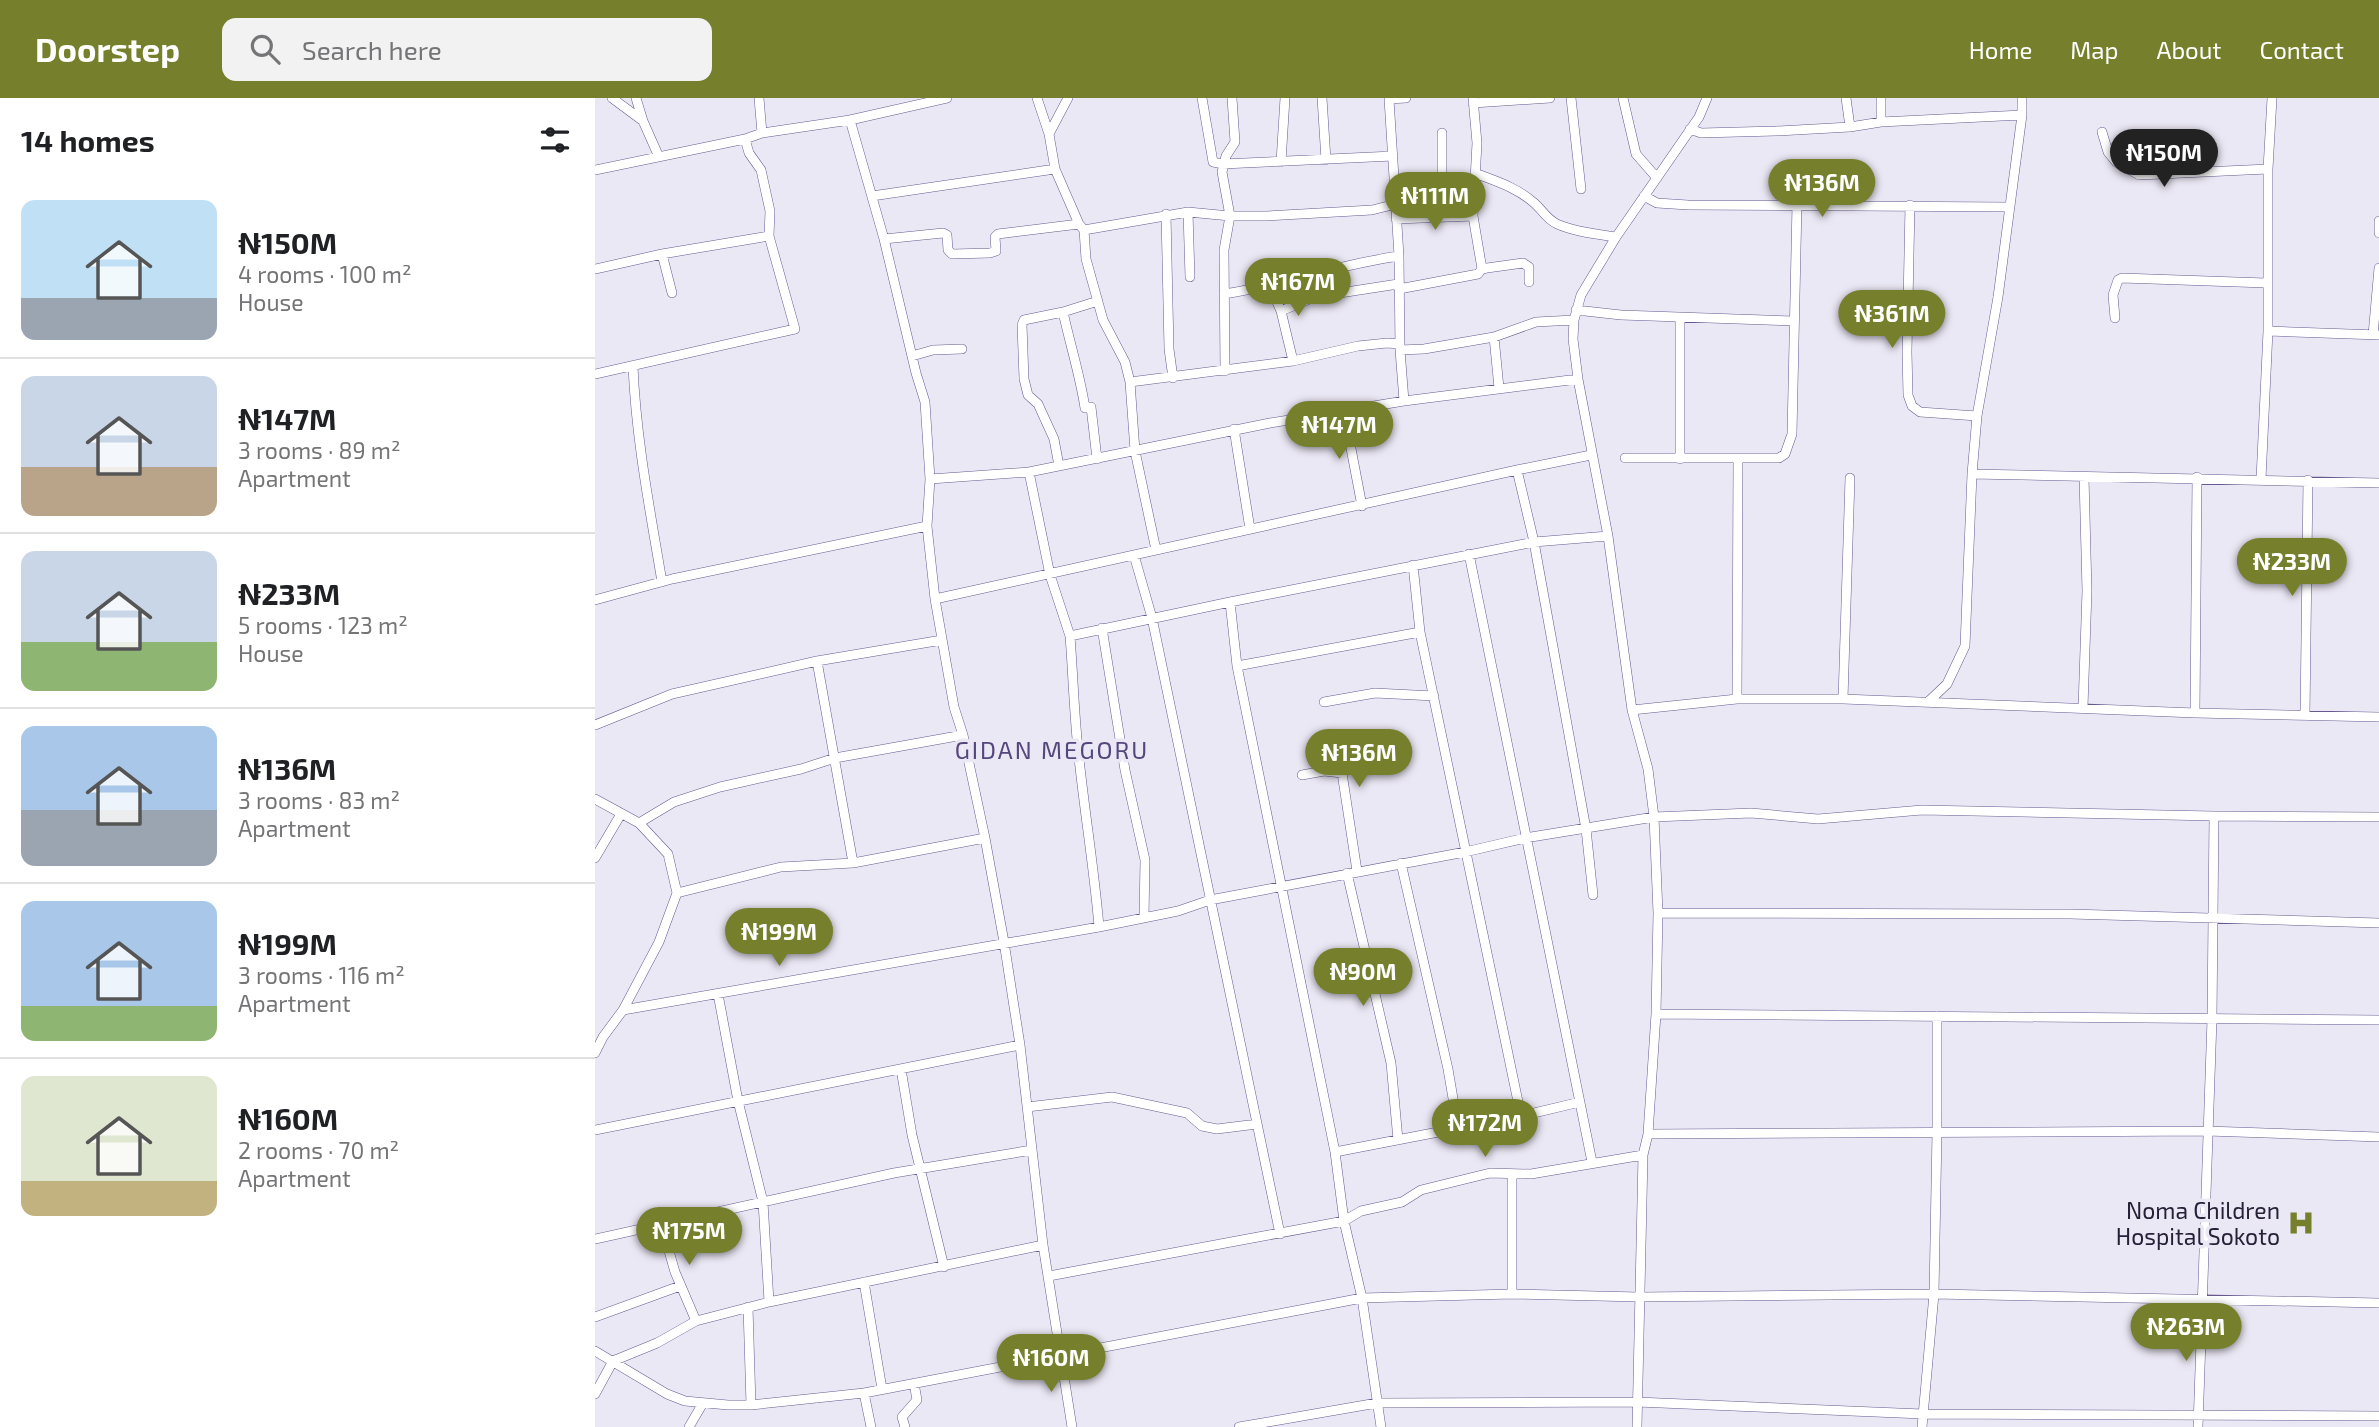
<!DOCTYPE html>
<html lang="en">
<head>
<meta charset="utf-8">
<style>
	body { margin:0; font-family:"Exo 2",sans-serif; background:#f2f2f2; color:#202124; height:100vh; display:flex; flex-direction:column; font-size:26px; white-space:nowrap }
	* { box-sizing:border-box; margin:0 }
	p { font-size:23px; color:#757577 }
	.icon { flex:none; width:38px; height:38px; fill:none; stroke:currentColor; stroke-width:2; stroke-linecap:round; stroke-linejoin:round }
	.map { position:relative; flex:1; overflow:hidden }
	.side { display:flex; flex-direction:column; background:#fff; width:595px }
	.side>* { flex:none }
	.price { position:absolute; translate:-50% -60px; padding:0 16px; border-radius:24px; background:#767f2b; color:#fff; font-size:23px; line-height:46px; filter:drop-shadow(0 2px 4px #0008) }
	.price::after { content:''; position:absolute; left:50%; top:42px; width:21px; height:16px; margin-left:-10px; background:inherit; clip-path:polygon(0 0,100% 0,50% 100%) }
	.price.selected { background:#222; color:#fff }
	ul { padding:0; list-style:none }
	li { display:flex; align-items:center; gap:21px; height:175px; padding:0 21px }
	li+li { border-top:2px solid #e0e0e0 }
	li span { display:grid; place-items:center; flex:none; width:196px; height:140px; border-radius:14px; color:#555 }
	li>.icon { margin-inline-start:auto }
	span .icon { width:84px; height:84px; fill:#fffc; stroke-width:1 }
	li b { font-size:30px }
	h2 { display:flex; justify-content:space-between; align-items:center; height:84px; padding:0 21px; font-size:30px }
	header { display:flex; align-items:center; gap:42px; box-sizing:border-box; height:98px; padding:0 35px; background:#767f2b; color:#fff }
	header strong { font-size:33px }
	nav { display:flex; gap:38px; margin-inline-start:auto; font-size:24px }
	.search { width:490px; height:63px; background:#f2f2f2; display:flex; align-items:center; gap:18px; box-sizing:border-box; padding:0 24px; border-radius:14px; color:#757577; font-size:26px }
	main { display:flex; flex:1; min-height:0 }
	.map>svg:first-child { display:block }
	.lines { fill:none; stroke-linecap:round; stroke-linejoin:round }
	.minor-casing { stroke:#675990; stroke-width:10 }
	.minor { stroke:#fff; stroke-width:9 }
	.labels { text-anchor:middle; dominant-baseline:central; stroke-width:7; stroke-linejoin:round; paint-order:stroke }
	.poi-label { font-size:23px; fill:#272138; stroke:#ebe8f5; text-anchor:end }
	.neighbourhood-label { font-size:24px; letter-spacing:2px; fill:#55467c; stroke:#ebe8f5 }
</style>
</head>
<body>
<header>
<strong>Doorstep</strong>
<div class="search"><svg class="icon" aria-label="search" viewBox="0 0 24 24"><circle cx="10" cy="10" r="6"/><path d="M15 15l6 6"/></svg>Search here</div>
<nav><a>Home</a><a>Map</a><a>About</a><a>Contact</a></nav>
</header>
<main>
<section class="side">
<h2>14 homes<svg class="icon" aria-label="filters" viewBox="0 0 24 24"><path d="M4 7h16M4 17h16"/><circle cx="9" cy="7" r="2"/><circle cx="15" cy="17" r="2"/></svg></h2>
<ul>
<li><span style="background:linear-gradient(#bfe0f5 70%,#9aa5b1 0)"><svg class="icon" aria-label="home" viewBox="0 0 24 24"><path d="M3 11l9-7 9 7M6 9v11h12V9"/></svg></span><div><b>₦150M</b><p>4 rooms · 100 m²</p><p>House</p></div></li>
<li><span style="background:linear-gradient(#c9d6e8 65%,#b9a48a 0)"><svg class="icon" aria-label="home" viewBox="0 0 24 24"><path d="M3 11l9-7 9 7M6 9v11h12V9"/></svg></span><div><b>₦147M</b><p>3 rooms · 89 m²</p><p>Apartment</p></div></li>
<li><span style="background:linear-gradient(#c9d6e8 65%,#8fb573 0)"><svg class="icon" aria-label="home" viewBox="0 0 24 24"><path d="M3 11l9-7 9 7M6 9v11h12V9"/></svg></span><div><b>₦233M</b><p>5 rooms · 123 m²</p><p>House</p></div></li>
<li><span style="background:linear-gradient(#a9c7e8 60%,#9aa5b1 0)"><svg class="icon" aria-label="home" viewBox="0 0 24 24"><path d="M3 11l9-7 9 7M6 9v11h12V9"/></svg></span><div><b>₦136M</b><p>3 rooms · 83 m²</p><p>Apartment</p></div></li>
<li><span style="background:linear-gradient(#a9c7e8 75%,#8fb573 0)"><svg class="icon" aria-label="home" viewBox="0 0 24 24"><path d="M3 11l9-7 9 7M6 9v11h12V9"/></svg></span><div><b>₦199M</b><p>3 rooms · 116 m²</p><p>Apartment</p></div></li>
<li><span style="background:linear-gradient(#dfe7d0 75%,#c2b280 0)"><svg class="icon" aria-label="home" viewBox="0 0 24 24"><path d="M3 11l9-7 9 7M6 9v11h12V9"/></svg></span><div><b>₦160M</b><p>2 rooms · 70 m²</p><p>Apartment</p></div></li>
</ul>
</section>
<div class="map">
<svg width="1784" height="1329" viewBox="0 0 1784 1329">
	<rect width="100%" height="100%" fill="#ebe8f5"/>
	<g class="lines">
		<!-- minor casing -->
		<g class="minor-casing">
			<path id="minor" d="M17,0l31,23
				M41,0l7,23 16,36
				M164,0l3,35
				M442,0l12,36 6,35 24,55 5,6 2,29 17,61 22,42 5,20 5,69 21,99
				M607,0l11,64 10,2 170,-8
				M727,0l4,62
				M878,0l4,45 -4,73 9,53
				M976,0l10,91
				M1028,0l13,56 21,24
				M1251,0l4,29
				M878,5l77,-5
				M255,22l97,-22
				M1286,24v-24
				M1095,31l11,4 75,-2 74,-4 31,-5 141,-7
				M1507,34l6,20 8,10 23,13 129,-6
				M847,35v83
				M454,36l19,-36
				M686,64l4,-64
				M0,72l150,-31 17,-6 88,-13 34,119 32,134 9,29 5,77 -3,47 8,73 19,108 9,28 22,103 19,104 16,103 23,200 29,182
				M880,75c20,8 41,14 58,29 9,7 13,17 24,22 18,8 40,10 59,13
				M277,98l183,-27
				M1049,98l13,7 31,2 322,2
				M1315,107l-3,147 1,43 4,11 8,6 57,4
				M593,114l2,65
				M571,116l3,135 4,29
				M801,121l77,-3
				M1784,123v12
				M489,132l104,-18 42,4h36l106,-6 24,-6
				M289,141l59,-6 4,2 1,15 4,4 38,-1 6,-2 -1,-14 3,-3 81,-10
				M67,156l10,39
				M0,171l67,-15 107,-18
				M675,188l11,25 12,50
				M804,191l79,-15 4,-5 5,-1 36,-5 6,4v15
				M629,196c59,-9 116,-30 175,-38
				M981,212l45,5 173,6
				M686,213l33,-14 84,-13
				M468,214c7,32 17,63 22,96l6,-1 6,52
				M1520,220l-2,-23 5,-15 4,-2 144,5
				M1673,233l111,4
				M1778,237l6,-67
				M899,239l5,51
				M805,252l24,-1 70,-12 42,-15 38,-2
				M317,258l21,-6 29,-1
				M38,268c3,73 17,144 29,216
				M630,273l-1,-121 6,-34 -8,-44 4,-16 9,-14 -3,-44
				M0,276l200,-45 -26,-93 1,-25 -9,-41 -12,-17 -4,-14
				M535,284l163,-21 65,-15 29,-3 13,1
				M809,303l-4,-51 -1,-94 -10,-157 17,-1
				M749,314l18,94
				M639,331l16,100
				M1030,360h154l6,-4 7,-20 5,-230
				M1085,361v-141
				M464,368l-5,-27 -16,-35 -10,-9 -4,-16 -2,-54 2,-5 39,-8 35,-11
				M922,372l17,72 52,287 7,66
				M434,374l21,103 20,61
				M1377,376l407,9
				M335,381l99,-7 241,-49 134,-22 174,-22
				M1666,381l7,-148v-162l4,-71
				M874,456l123,608
				M539,457l18,63 128,616
				M818,467l7,67 101,484
				M340,501l582,-129 74,-15
				M0,502l77,-21 255,-53
				M635,504l7,64 98,486 9,69 18,77 19,129
				M507,530l23,142 20,90 -1,58
				M222,563l36,202
				M642,568l183,-34
				M1142,601l1,-240
				M1248,601l7,-221
				M729,604l51,-9 59,3
				M1333,604l19,-18 18,-38 7,-172 5,-58 21,-119 24,-182v-17
				M1488,609l4,-116 -3,-114
				M1037,612l105,-11h106l352,14 184,4
				M1600,615l2,-236
				M1710,618l3,-236
				M0,627l77,-31 145,-33 125,-21
				M707,677l22,-4 18,2 15,98
				M0,701l44,24 29,31 9,39 -18,49 -36,68
				M44,725l35,-21 46,-15 81,-18 34,-11 128,-23
				M0,760l26,-44
				M806,765l47,206 10,59
				M752,775l44,190 7,77
				M82,795l104,-26 72,-4 132,-25
				M1063,815l412,1 309,9
				M504,829c-5,-60 -15,-118 -21,-178 -4,-38 -5,-75 -8,-113l160,-34 304,-60 74,-6
				M123,896l20,107 25,101 6,100
				M1061,916l723,6
				M0,955l8,-16 20,-27 476,-83 79,-16 32,-11 255,-48 60,-14 129,-21 97,-4 67,6 104,-9 292,6 165,1
				M306,971l11,66 32,132
				M432,1009l85,-10 75,16 15,13 15,3 40,-5
				M0,1032l425,-85
				M1053,1036l559,-3 172,6
				M740,1054l186,-36 59,-14
				M917,1077v119
				M66,1125l14,49 21,49
				M0,1141l299,-66 138,-23
				M454,1178l295,-55 17,-10 41,-9 19,-12 69,-17 41,1 112,-19
				M269,1184l18,107
				M153,1209l3,98
				M0,1219l85,-31
				M0,1253l72,43 18,7 43,4h23l113,-12 498,-95 150,-4 127,3 295,-3 445,9
				M269,1295l7,34
				M0,1296l18,-33 44,-18 39,-22 73,-19 274,-57
				M94,1329l14,-24
				M310,1329l-3,-10 15,-17 -3,-17
				M644,1329l138,-24 260,-1 286,12 456,2
				M1042,1329l6,-272 5,-21 8,-120 2,-101 -4,-96 -6,-48 -16,-59 -24,-174 -30,-157 -5,-40 1,-19 7,-25 35,-58 83,-120 8,-19
				M1327,1329l12,-133 3,-162v-116
				M1603,1329l14,-408 2,-203"/>
		</g>
		<!-- minor -->
		<use href="#minor" class="minor"/>
	</g>
	<!-- icons -->
	<defs>
		<g id="hospital-bare" transform="scale(2.1)"><path d="M-5-5h3v3.5h4V-5h3V5h-3V1.5h-4V5h-3Z" fill="#767f2b" stroke="#ebe8f5" stroke-width="2.5" paint-order="stroke"/></g>
	</defs>
	<g fill-rule="evenodd">
		<use href="#hospital-bare" x="1706" y="1125"/>
	</g>
	<g class="labels">
		<!-- poi labels -->
		<g class="poi-label">
			<text x="1685" y="1112">Noma Children<tspan x="1685" dy="26">Hospital Sokoto</tspan></text>
		</g>
		<!-- neighbourhood labels -->
		<g class="neighbourhood-label">
			<text x="457" y="651">GIDAN MEGORU</text>
		</g>
	</g>
</svg>
<b class="price selected" style="left:1569px;top:91px">₦150M</b>
<b class="price" style="left:1227px;top:121px">₦136M</b>
<b class="price" style="left:840px;top:134px">₦111M</b>
<b class="price" style="left:703px;top:220px">₦167M</b>
<b class="price" style="left:1297px;top:252px">₦361M</b>
<b class="price" style="left:744px;top:363px">₦147M</b>
<b class="price" style="left:1697px;top:500px">₦233M</b>
<b class="price" style="left:764px;top:691px">₦136M</b>
<b class="price" style="left:184px;top:870px">₦199M</b>
<b class="price" style="left:768px;top:910px">₦90M</b>
<b class="price" style="left:890px;top:1061px">₦172M</b>
<b class="price" style="left:94px;top:1169px">₦175M</b>
<b class="price" style="left:1591px;top:1265px">₦263M</b>
<b class="price" style="left:456px;top:1296px">₦160M</b>
</div>
</main>
</body>
</html>
